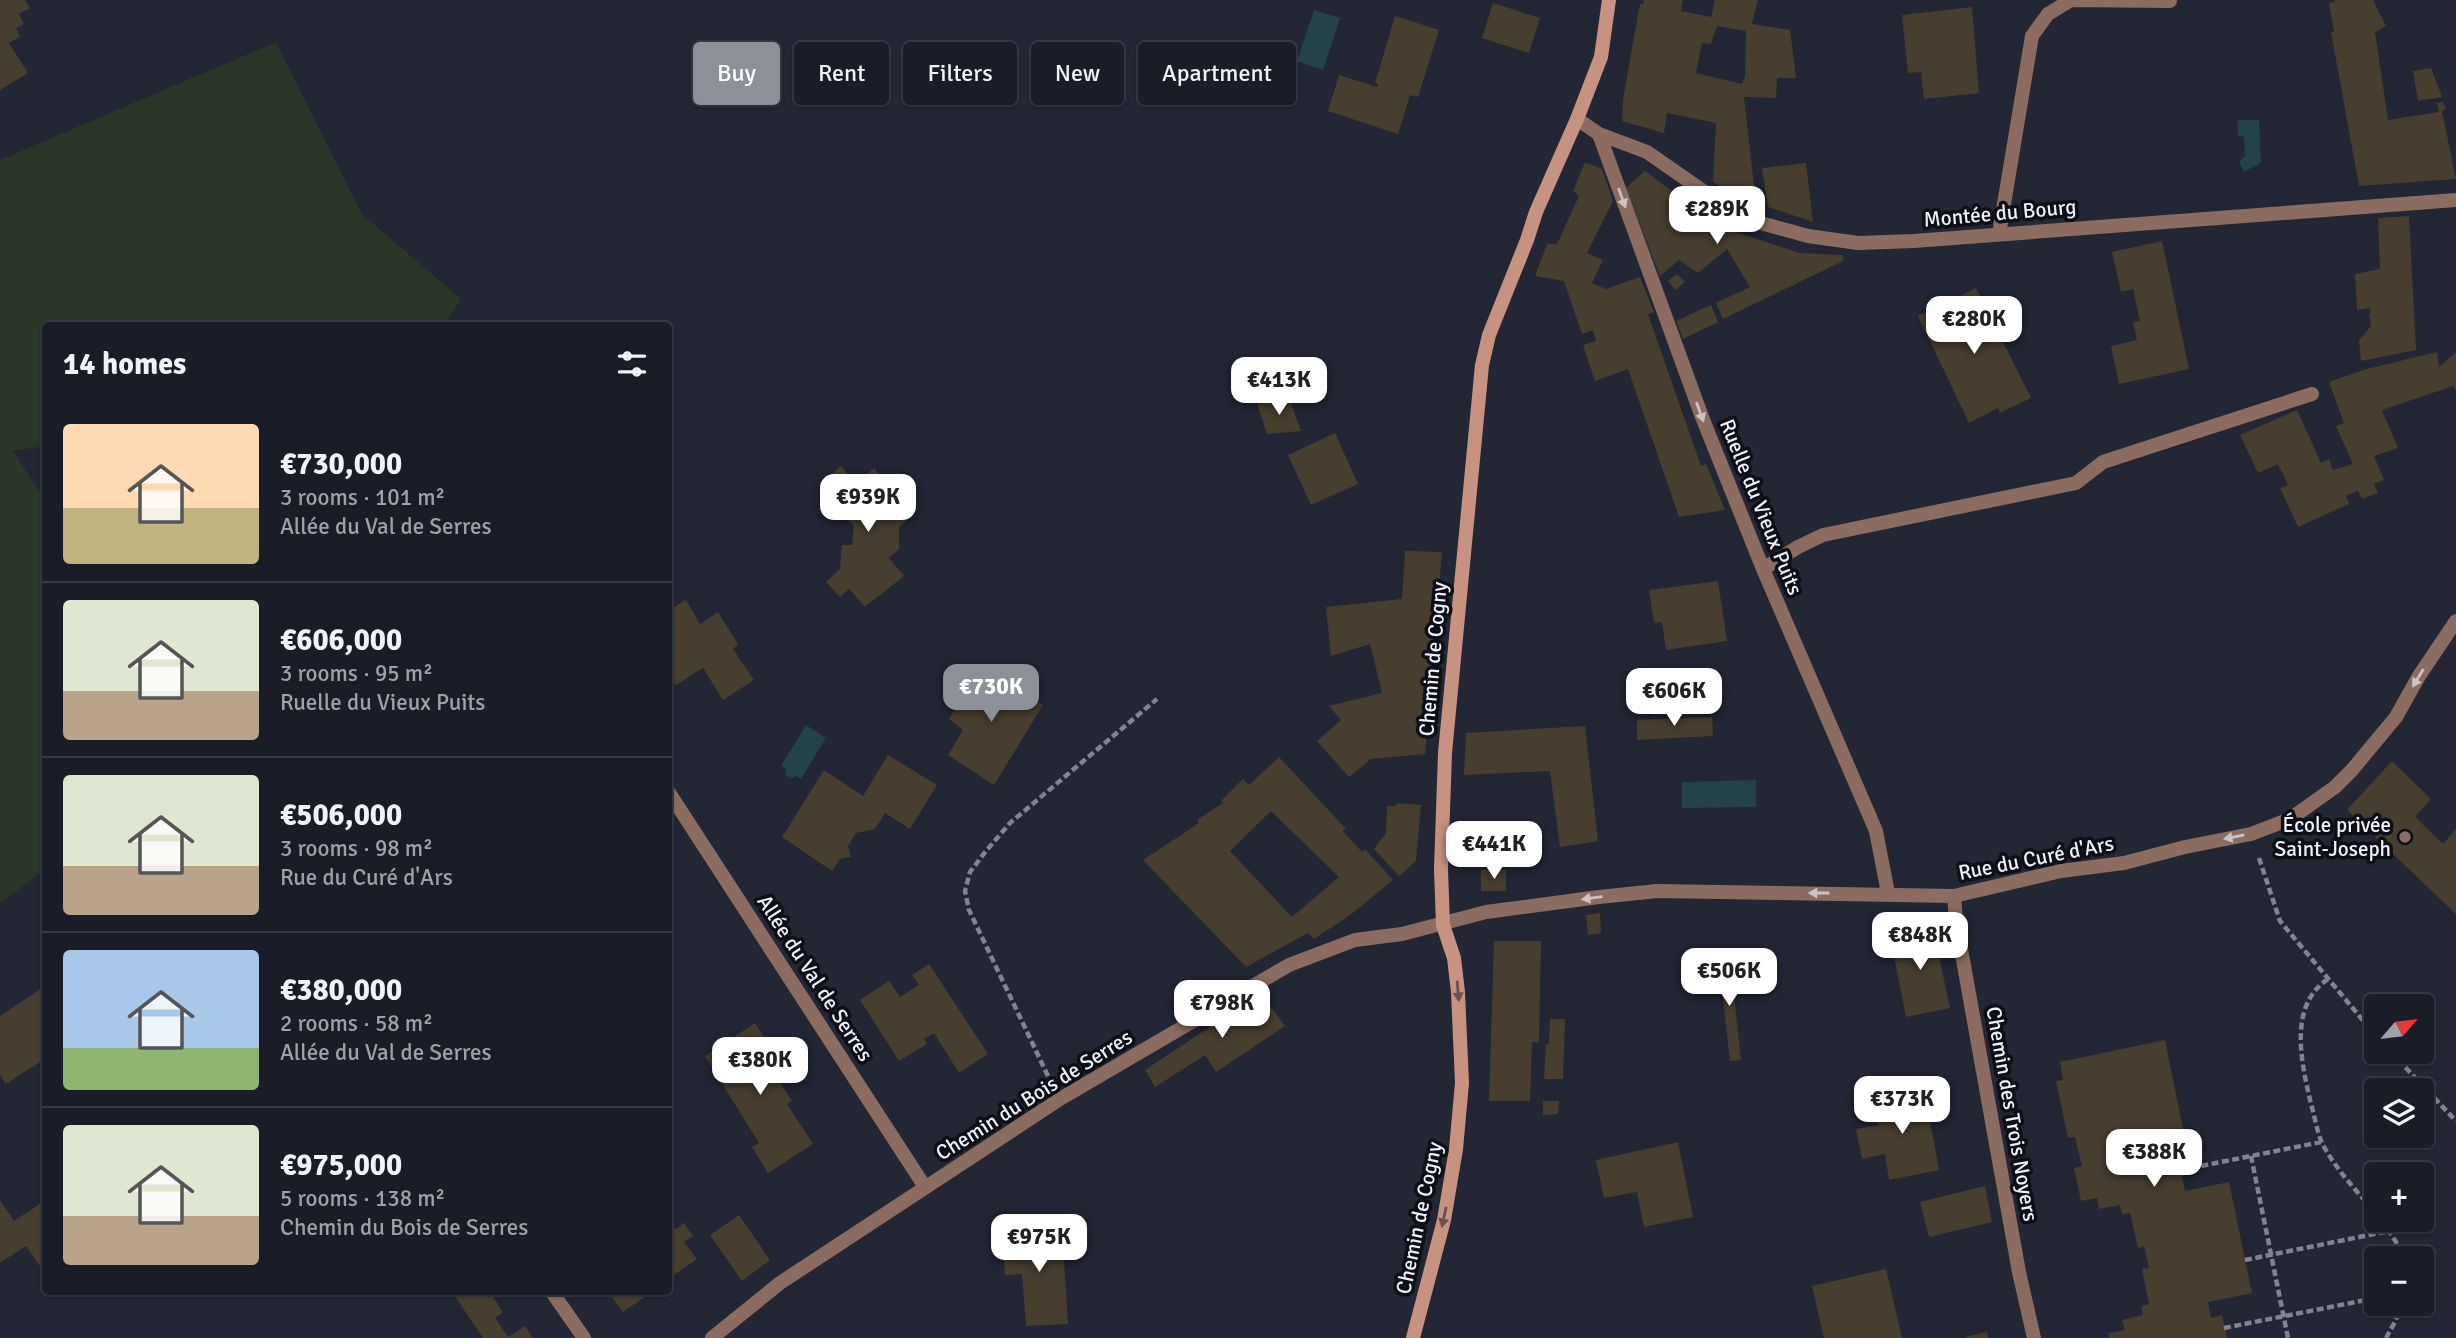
<!DOCTYPE html>
<html lang="en">
<head>
<meta charset="utf-8">
<style>
	body { margin:0; font-family:Signika,sans-serif; background:#232530; color:#f1f3f6; height:100vh; display:flex; flex-direction:column; font-size:26px; white-space:nowrap }
	* { box-sizing:border-box; margin:0 }
	p { font-size:23px; color:#9fa1a8 }
	.icon { flex:none; width:38px; height:38px; fill:none; stroke:currentColor; stroke-width:2; stroke-linecap:round; stroke-linejoin:round }
	.map { position:relative; flex:1; overflow:hidden }
	.drawer { position:absolute; left:42px; top:322px; width:630px; height:973px; display:flex; flex-direction:column; background:#1a1c28; border-radius:7px; box-shadow:0 2px 5px #0004,0 0 0 2px #383a45 }
	.drawer>* { flex:none }
	.top-card { position:absolute; left:693px; top:42px; width:665px; height:63px; display:flex; gap:14px }
	.needle { width:46px; rotate:62deg }
	.tools { position:absolute; left:2364px; top:994px; display:grid; gap:14px }
	.tools a { display:grid; place-items:center; width:70px; height:70px; border-radius:7px; background:#1a1c28; box-shadow:0 2px 5px #0004,0 0 0 2px #383a45; font-size:35px }
	.price { position:absolute; translate:-50% -60px; padding:0 16px; border-radius:14px; background:#fff; color:#222; font-size:23px; line-height:46px; filter:drop-shadow(0 2px 4px #0008) }
	.price::after { content:''; position:absolute; left:50%; top:42px; width:21px; height:16px; margin-left:-10px; background:inherit; clip-path:polygon(0 0,100% 0,50% 100%) }
	.price.on { background:#8c9099; color:#fff }
	ul { padding:0; list-style:none }
	li { display:flex; align-items:center; gap:21px; height:175px; padding:0 21px }
	li+li { border-top:2px solid #383a45 }
	li span { display:grid; place-items:center; flex:none; width:196px; height:140px; border-radius:7px; color:#555 }
	li>.icon { margin-inline-start:auto }
	span .icon { width:84px; height:84px; fill:#fffc; stroke-width:1 }
	li b { font-size:30px }
	h2 { display:flex; justify-content:space-between; align-items:center; height:84px; padding:0 21px; font-size:30px }
	.chip { padding:0 24px; border-radius:7px; background:#1a1c28; box-shadow:0 2px 5px #0004,0 0 0 2px #383a45; font-size:24px; line-height:63px }
	.chip.on { background:#8c9099; color:#fff }
	.map>svg:first-child { display:block }
	.green { fill:#2a3628 }
	.water { fill:#214349 }
	.building { fill:#483e2f; fill-rule:evenodd }
	.lines { fill:none; stroke-linecap:round; stroke-linejoin:round }
	.path { stroke:#808491; stroke-width:4.5; stroke-dasharray:7 3.5; stroke-linecap:butt }
	.lane { stroke:#8c6c60; stroke-width:14 }
	.street { stroke:#8c6c60; stroke-width:14 }
	.secondary { stroke:#c79380; stroke-width:14 }
	.oneway { fill:#ccc3c5 }
	.oneway2 { fill:#6a514b }
	.education-dot { fill:#8d6e63; stroke:#0e0f16; stroke-width:2.5 }
	.labels { text-anchor:middle; dominant-baseline:central; stroke-width:7; stroke-linejoin:round; paint-order:stroke }
	.street-label { font-size:21px; fill:#eff2fc; stroke:#0e0f16 }
	.poi-label { font-size:21px; fill:#eff2fc; stroke:#0e0f16; text-anchor:end }
</style>
</head>
<body>
<div class="map">
<svg width="2456" height="1338" viewBox="0 0 2456 1338">
	<rect width="100%" height="100%" fill="#222635"/>
	<!-- green -->
	<path class="green" d="M276,42l86,172 99,85 -16,26 -399,1 -1,120 -32,5 32,49v369l-45,35v-744z"/>
	<!-- water -->
	<path class="water" d="M1314,10l26,8 -17,52 -26,-9z
		M2237,120h22l2,43 -17,9 -5,-10 6,-6 -1,-19 -6,-1z
		M806,725l20,13 -25,41 -5,-3 -4,2 -6,-3v-6l-5,-3z
		M1756,780v27l-74,1v-26z"/>
	<!-- building -->
	<path class="building" d="M0,0h25l5,8 -11,6 5,10 -8,4 4,9 -11,6 19,30 -28,17z
		M1644,0h39l-2,11 30,6 4,-17h43l-6,24 38,6 6,48h-19l-1,20 -32,-1 12,107 -22,-9 -21,-13 3,-59 -49,-10 -3,20 -42,-12 1,-21 7,-41 10,-55h3zM1717,26l29,5 -1,46 -3,7 -46,-11 6,-30 9,1z
		M2335,0h38l13,26 -11,6 13,88 51,-8 -2,-9 6,-1 3,7 -4,2 14,68 -97,7 -28,-154h3l-5,-29 6,-1z
		M1493,3l47,15 -11,35 -47,-15z
		M1972,7l7,86 -55,6 -3,-27 -13,1 -6,-58z
		M1395,16l44,14 -21,67 -8,-2 -12,39 -70,-23 11,-36 38,12 1,-3 -3,-1z
		M2431,68l11,29 -24,4 -5,-30z
		M1585,162l17,7 11,32 -26,52 16,7 -11,23 14,6 34,-12 14,35 -6,2 53,152 5,-2 19,46 -46,7 -51,-148 -33,12 -12,-36 13,-4 -3,-11 -11,4 -18,-53 -29,-5 12,-32h10l22,-48 -6,-5z
		M1806,163l7,59 -45,-15 -6,-39z
		M1645,171l75,56 80,26 43,2v6l-120,58 -7,-16 34,-16 -23,-38 -29,24 -19,-13 -19,16 -34,-88z
		M2409,216l7,134 -55,11 -2,-21 12,-14 -2,-13h2l-1,-5 -13,2 -2,-36 25,-5 -2,-51z
		M2162,241l27,128 -70,15 -8,-38 26,-6 -4,-18 7,-1 -7,-32 -12,3 -9,-40z
		M1677,274l8,8 -10,8 -7,-9z
		M1976,288l55,110 -31,15 -2,-5 -29,15 -51,-107z
		M1711,305l7,17 -35,17 -7,-18z
		M2437,352l2,15 17,-15v39l-3,-5 -71,24 16,38 -24,8 10,24 -10,4 4,9 -16,6 -4,-8 -12,5 3,8 -51,23 -18,-39 8,-3 -10,-21 -20,9 -18,-38 57,-25 24,53 8,-4 4,11 20,-6 -17,-38 8,-3 -15,-41 34,-12z
		M1289,398l12,33 -34,3 -10,-30z
		M1335,433l23,51 -47,21 -23,-50z
		M841,466l15,18 18,-16 40,46 -15,13v22l-10,9 15,18 -39,31 -16,-18 -9,8 -14,-15 14,-13 2,-24h10l2,-19 -14,-16 5,-5 -7,-8 -9,-1 -9,-11z
		M1405,551l37,1 -17,202 -54,5 -22,18 -32,-36 24,-21 -12,-14 53,-13 -12,-49 -39,12 -5,-49 76,-8z
		M1718,581l9,60 -61,9 -4,-28 -8,1 -5,-33z
		M686,600l14,24 18,-12 20,32 -5,5 21,31 -31,20 -20,-32 -27,17 -6,-9 -2,1v-66z
		M983,666l60,39 -49,80 -46,-30 15,-25 -14,-11z
		M1712,717l1,19 -76,4v-20z
		M1585,726l13,115 -38,6 -10,-76 -86,4 2,-42z
		M888,755l49,30 -27,44 -25,-16 -10,16 -19,4 -8,13 3,11 -11,2 -8,12 -50,-34 42,-67 39,26z
		M1279,757l67,72 -3,2 19,21 3,-3 28,31 -44,36 -35,23 -6,-6 -62,34 -103,-107 56,-37 -2,-3 26,-17 -2,-2 22,-22 6,6zM1271,811l68,66 -47,40 -62,-66z
		M2392,761l39,38 -16,18 28,27 13,-15v85l-109,-104z
		M1397,803l24,2 -5,56 -17,15 -25,-27 12,-16 1,-27h9z
		M1481,870h25v21h-25z
		M1600,913l1,20 -13,2 -2,-20z
		M1933,928l17,80 -44,9 -16,-81z
		M1494,941h47l-2,101h-7l-2,59h-41z
		M1730,959l11,101 -11,1 -8,-71 -3,-1 -2,-28z
		M929,964l59,90 -29,19 -25,-40 -10,6 3,5 -28,17 -39,-61 29,-19 11,16 19,-12 -7,-10z
		M45,986l1,72 -40,26 -6,-9v-59z
		M1261,993l24,33 -69,46 -11,-17 -50,32 -10,-17z
		M1550,1019h15l-2,60h-19l2,-35h3z
		M755,1023l22,35 -8,6 23,37 -5,3 26,40 -45,29 -16,-26 7,-4 -54,-87z
		M2165,1040l27,133 -10,3 3,15 44,-9 23,111 -44,9 3,16 11,-3 5,23h-118l-1,-5 17,-3 -3,-10 21,-5 -2,-9 8,-2 -7,-35 7,-1 -5,-22 -6,2 -8,-35 -8,1 -2,-9 -21,4 -2,-11 -16,3 -7,-33 8,-2 -7,-29 -7,1 -12,-57 7,-1 -3,-18z
		M1925,1092l14,78 -50,10 -4,-26 -23,5 -6,-30 23,-4 -4,-25z
		M1543,1101h16l-1,13 -15,1z
		M1678,1142l15,75 -49,10 -7,-35 -33,6 -8,-38z
		M1985,1186l7,36 -63,15 -9,-35z
		M0,1200l14,21 30,-20 2,2v72l-20,-29 -26,17z
		M739,1215l31,45 -28,21 -32,-46z
		M668,1219l8,10 8,-6 9,13 -9,6 13,17 -29,20z
		M1062,1229l6,95 -42,2 -4,-52 -17,1 -3,-43z
		M1886,1269l16,69h-78l-12,-52z
		M452,1292h38l13,20 -8,6 13,19 17,-11 8,12h-50z
		M608,1292h44l-29,20z
		M1987,1332l1,6h-23v-1z"/>
	<g class="lines">
		<!-- path -->
		<path class="path" d="M2259,858l21,63 96,115
			M2328,979c-41,27 -26,86 -17,125 4,13 6,29 12,41 14,26 35,47 53,69
			M2391,1052l65,69
			M1048,1076l-79,-166 -4,-19 5,-19 16,-21 24,-28 147,-124
			M2251,1156l37,182
			M2191,1168l130,-26
			M2382,1220l14,22 5,16
			M2245,1260l144,-29
			M2224,1328l152,-30
			M2386,1338l10,-18 5,-16"/>
		<!-- lane -->
		<path class="lane" d="M1999,234l33,-198 16,-22 23,-14 99,1
			M552,1292l32,46"/>
		<!-- street -->
		<path class="street" d="M1577,119l22,15 48,18 95,66 66,18 50,7 56,-2 542,-41
			M1599,134l103,283 61,152 113,262 12,62
			M1763,569l35,-22 25,-12 253,-52 27,-21 209,-68
			M668,791l257,396
			M1954,896l2,25 63,351 15,66
			M712,1338l68,-55 280,-184 229,-134 66,-25 47,-6 84,-22 113,-15 58,-6 297,5 107,-25 63,-8 61,-16 66,-13 39,-15 45,-32 17,-17 44,-53 23,-41 37,-55"/>
		<!-- secondary -->
		<path class="secondary" d="M1413,1338l31,-118 12,-71 6,-66 -4,-91 -4,-34 -11,-33 -2,-56 4,-116 37,-388 7,-30 38,-95 9,-28 41,-93 24,-62 8,-57"/>
	</g>
	<!-- one-way arrows -->
	<defs><path id="oneway-solid" d="M-6-.8H1V-3.2L6.5 0L1 3.2V.8H-6Z" transform="scale(1.75)"/></defs>
	<g class="oneway">
		<use href="#oneway-solid" transform="translate(1622 198) rotate(70)"/>
		<use href="#oneway-solid" transform="translate(1700 412) rotate(70)"/>
		<use href="#oneway-solid" transform="translate(2418 678) rotate(121)"/>
		<use href="#oneway-solid" transform="translate(2234 837) rotate(169)"/>
		<use href="#oneway-solid" transform="translate(1819 893) rotate(180)"/>
		<use href="#oneway-solid" transform="translate(1592 898) rotate(173)"/>
	</g>
	<g class="oneway2">
		<use href="#oneway-solid" transform="translate(1458 991) rotate(85)"/>
		<use href="#oneway-solid" transform="translate(1444 1217) rotate(102)"/>
	</g>
	<!-- markers -->
	<circle class="education-dot" cx="2405" cy="837" r="7"/>
	<g class="labels">
		<!-- street labels -->
		<g class="street-label">
			<text transform="translate(2000 213) rotate(-5)">Montée du Bourg</text>
			<text transform="translate(1761 507) rotate(68)">Ruelle du Vieux Puits</text>
			<text transform="translate(1433 659) rotate(-85)">Chemin de Cogny</text>
			<text transform="translate(2036 858) rotate(-11)">Rue du Curé d'Ars</text>
			<text transform="translate(815 978) rotate(57)">Allée du Val de Serres</text>
			<text transform="translate(1034 1095) rotate(-32)">Chemin du Bois de Serres</text>
			<text transform="translate(2012 1114) rotate(80)">Chemin des Trois Noyers</text>
			<text transform="translate(1419 1218) rotate(-78)">Chemin de Cogny</text>
		</g>
		<!-- poi labels -->
		<g class="poi-label">
			<text x="2391" y="825">École privée<tspan x="2391" dy="24">Saint-Joseph</tspan></text>
		</g>
	</g>
</svg>
<div class="tools">
<a><svg class="needle" viewBox="-14 -14 28 28"><path d="M0-13l5 13h-10z" fill="#e53935"/><path d="M0 13l5-13h-10z" fill="#9fa1a8"/></svg></a>
<a><svg class="icon" aria-label="layers" viewBox="0 0 24 24"><path d="M12 4l9 5-9 5-9-5zM3 14l9 5 9-5"/></svg></a>
<a>+</a>
<a>−</a>
</div>
<b class="price" style="left:1717px;top:246px">€289K</b>
<b class="price" style="left:1974px;top:356px">€280K</b>
<b class="price" style="left:1279px;top:417px">€413K</b>
<b class="price" style="left:868px;top:534px">€939K</b>
<b class="price on" style="left:991px;top:724px">€730K</b>
<b class="price" style="left:1674px;top:728px">€606K</b>
<b class="price" style="left:1494px;top:881px">€441K</b>
<b class="price" style="left:1920px;top:972px">€848K</b>
<b class="price" style="left:1729px;top:1008px">€506K</b>
<b class="price" style="left:1222px;top:1040px">€798K</b>
<b class="price" style="left:760px;top:1097px">€380K</b>
<b class="price" style="left:1902px;top:1136px">€373K</b>
<b class="price" style="left:2154px;top:1189px">€388K</b>
<b class="price" style="left:1039px;top:1274px">€975K</b>
<div class="top-card">
<a class="chip on">Buy</a>
<a class="chip">Rent</a>
<a class="chip">Filters</a>
<a class="chip">New</a>
<a class="chip">Apartment</a>
</div>
<section class="drawer">
<h2>14 homes<svg class="icon" aria-label="filters" viewBox="0 0 24 24"><path d="M4 7h16M4 17h16"/><circle cx="9" cy="7" r="2"/><circle cx="15" cy="17" r="2"/></svg></h2>
<ul>
<li><span style="background:linear-gradient(#ffd9b3 60%,#c2b280 0)"><svg class="icon" aria-label="home" viewBox="0 0 24 24"><path d="M3 11l9-7 9 7M6 9v11h12V9"/></svg></span><div><b>€730,000</b><p>3 rooms · 101 m²</p><p>Allée du Val de Serres</p></div></li>
<li><span style="background:linear-gradient(#dfe7d0 65%,#b9a48a 0)"><svg class="icon" aria-label="home" viewBox="0 0 24 24"><path d="M3 11l9-7 9 7M6 9v11h12V9"/></svg></span><div><b>€606,000</b><p>3 rooms · 95 m²</p><p>Ruelle du Vieux Puits</p></div></li>
<li><span style="background:linear-gradient(#dfe7d0 65%,#b9a48a 0)"><svg class="icon" aria-label="home" viewBox="0 0 24 24"><path d="M3 11l9-7 9 7M6 9v11h12V9"/></svg></span><div><b>€506,000</b><p>3 rooms · 98 m²</p><p>Rue du Curé d'Ars</p></div></li>
<li><span style="background:linear-gradient(#a9c7e8 70%,#8fb573 0)"><svg class="icon" aria-label="home" viewBox="0 0 24 24"><path d="M3 11l9-7 9 7M6 9v11h12V9"/></svg></span><div><b>€380,000</b><p>2 rooms · 58 m²</p><p>Allée du Val de Serres</p></div></li>
<li><span style="background:linear-gradient(#dfe7d0 65%,#b9a48a 0)"><svg class="icon" aria-label="home" viewBox="0 0 24 24"><path d="M3 11l9-7 9 7M6 9v11h12V9"/></svg></span><div><b>€975,000</b><p>5 rooms · 138 m²</p><p>Chemin du Bois de Serres</p></div></li>
</ul>
</section>
</div>
</body>
</html>
